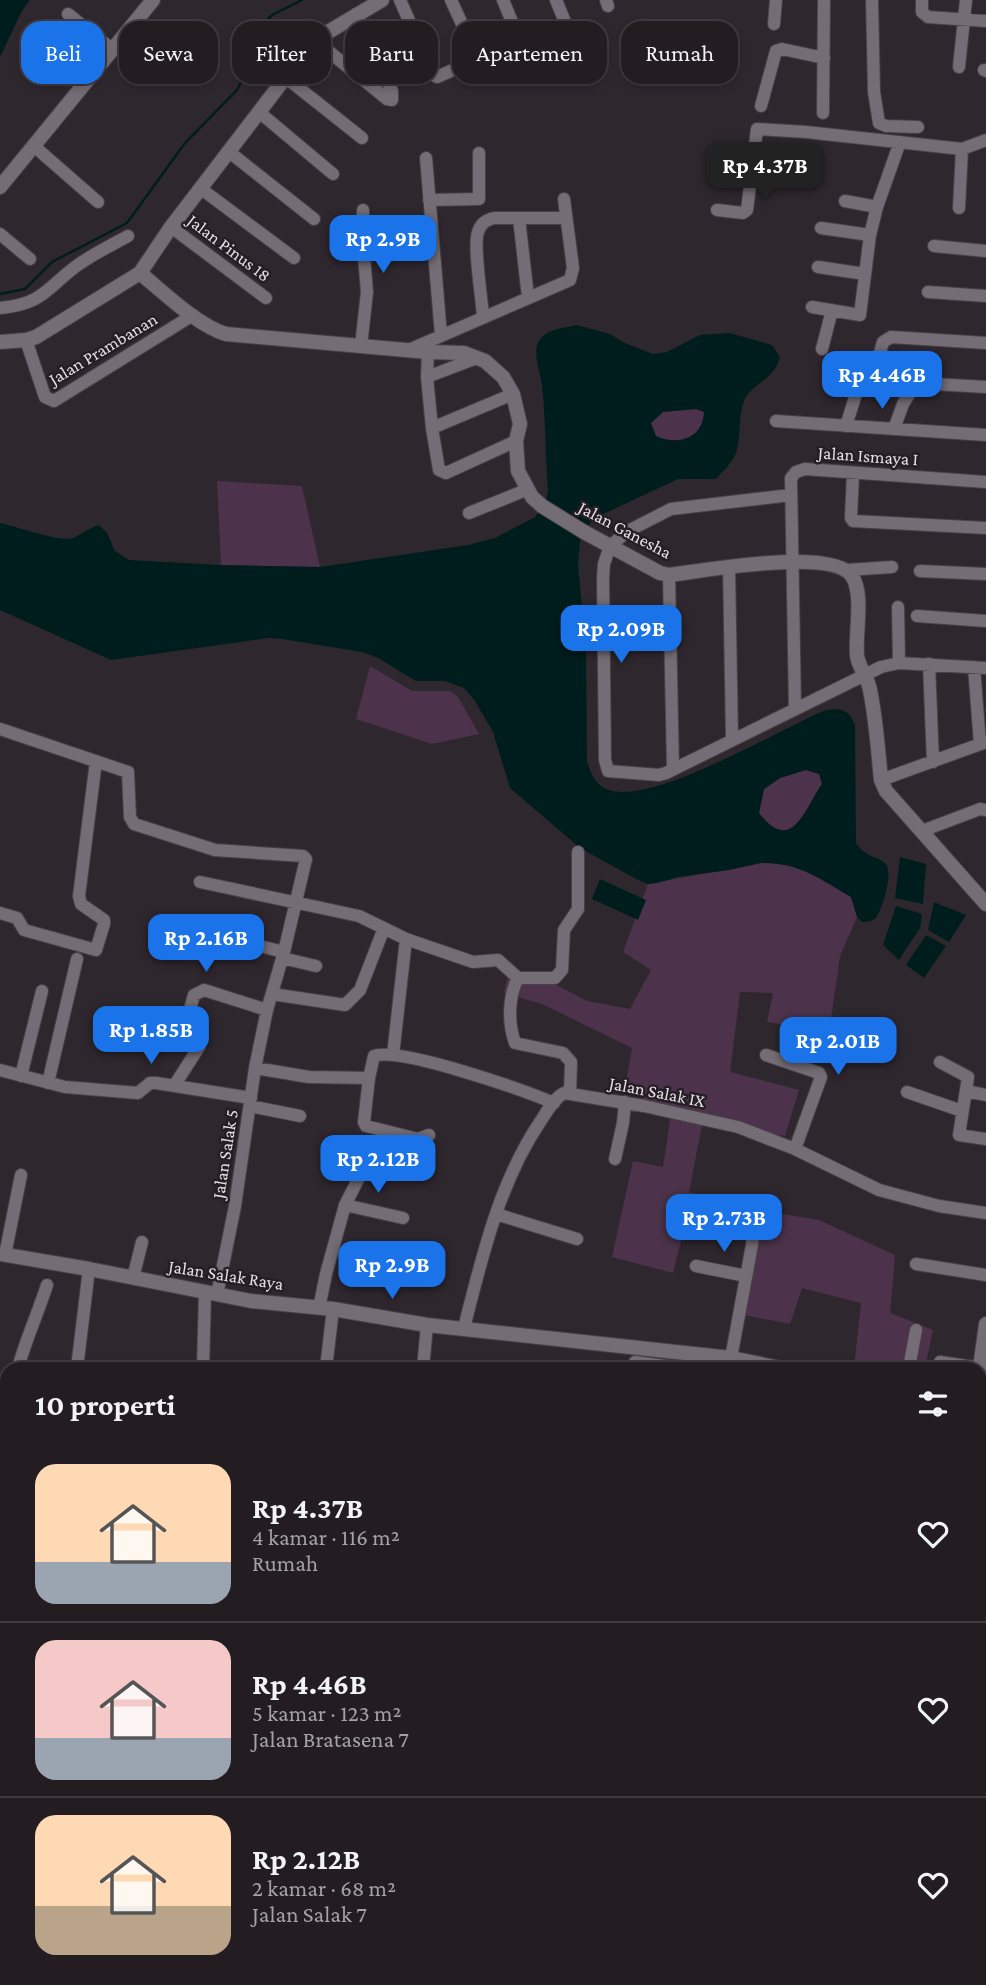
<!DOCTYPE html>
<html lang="id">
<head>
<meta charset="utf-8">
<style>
	body { margin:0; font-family:"Crimson Pro",serif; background:#2b262a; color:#f1f3f6; height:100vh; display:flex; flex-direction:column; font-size:26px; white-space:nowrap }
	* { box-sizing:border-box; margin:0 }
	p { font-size:23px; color:#a3a2a5 }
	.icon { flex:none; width:38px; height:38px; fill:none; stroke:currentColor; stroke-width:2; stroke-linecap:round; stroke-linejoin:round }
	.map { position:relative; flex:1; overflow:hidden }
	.drawer { position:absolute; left:0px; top:1362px; width:987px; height:625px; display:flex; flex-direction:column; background:#231d22; border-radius:21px 21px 0 0; box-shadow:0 4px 10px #0003,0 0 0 2px #403b40 }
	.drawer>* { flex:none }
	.guide { position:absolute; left:21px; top:21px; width:945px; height:63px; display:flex; gap:14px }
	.price { position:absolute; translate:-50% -60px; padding:0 16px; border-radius:14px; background:#1a73e8; color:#fff; font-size:23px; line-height:46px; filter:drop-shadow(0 2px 4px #0008) }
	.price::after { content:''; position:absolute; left:50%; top:42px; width:21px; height:16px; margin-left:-10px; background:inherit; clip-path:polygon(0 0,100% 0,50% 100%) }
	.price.current { background:#222; color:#fff }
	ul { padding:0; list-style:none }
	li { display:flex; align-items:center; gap:21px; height:175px; padding:0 35px }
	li+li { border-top:2px solid #403b40 }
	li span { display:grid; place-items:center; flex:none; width:196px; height:140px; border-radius:21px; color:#555 }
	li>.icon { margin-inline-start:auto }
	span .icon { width:84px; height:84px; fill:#fffc; stroke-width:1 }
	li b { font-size:30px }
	h2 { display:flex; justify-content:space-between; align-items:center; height:84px; padding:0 35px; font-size:30px }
	.tag { padding:0 24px; border-radius:21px; background:#231d22; box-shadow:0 4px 10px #0003,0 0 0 2px #403b40; font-size:24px; line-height:63px }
	.tag.current { background:#1a73e8; color:#fff }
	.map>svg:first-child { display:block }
	.green { fill:#4c334b }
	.water { fill:#001d1d; fill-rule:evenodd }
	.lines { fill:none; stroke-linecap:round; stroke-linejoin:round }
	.stream { stroke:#001d1d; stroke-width:2.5 }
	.minor-casing { stroke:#484248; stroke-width:14 }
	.tertiary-casing { stroke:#484248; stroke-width:16 }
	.minor { stroke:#756d75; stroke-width:12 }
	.tertiary { stroke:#756d75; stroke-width:14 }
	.labels { text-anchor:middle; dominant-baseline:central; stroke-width:5; stroke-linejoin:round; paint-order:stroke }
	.street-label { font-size:18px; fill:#e5e0e5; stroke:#251e25 }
</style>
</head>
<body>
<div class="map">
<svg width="986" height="1985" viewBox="0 0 986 1985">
	<rect width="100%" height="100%" fill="#2f272e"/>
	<!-- green -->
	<path class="green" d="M696,409l8,3c-1,27 -27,34 -48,24l-6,-13 13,-11z
		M217,481l85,5 18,81 -99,-2z
		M370,666l42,25h38l8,6 21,37 -47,10 -76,-25z
		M806,770l13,4 3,10c-17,24 -30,72 -63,29l5,-24 16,-11z
		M761,863c38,-1 59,16 90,34l6,20 -17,39 -11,76 -62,-10 6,-29 -33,-1 -10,80 69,18 -14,46 -82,-16 -14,72 70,18 60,10 76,35 -5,58 43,17 -8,38h-71l7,-65 -59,-15 -12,36 -51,-10 14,-76 -68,-14 -12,49 -61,-16 21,-96 30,6 9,-60 -23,-3 -23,-22 6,-34 -90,-44 -38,-11 5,-24 36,10 42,22 43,8 21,-39 -28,-18 25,-68z
		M986,1336v383l-6,-1v-350z"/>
	<!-- water -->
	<path class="water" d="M0,0h30l-8,11 -22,46z
		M577,325l33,9 15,9 28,11 14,-2 33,-17 14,-1 16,-1 42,12 8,12c-6,24 -26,24 -35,42 -8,17 -3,35 -9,54 -3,9 -13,18 -20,26h-38l-81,38 -16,15 -3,32 8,87 1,110c4,13 8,24 22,29 46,15 170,-61 217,-80 16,-2 23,0 29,15l1,118c10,16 26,13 31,23 5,10 -4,41 -10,50 -3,5 -9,6 -15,6l-5,-5 -6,-20c-31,-18 -52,-35 -90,-34l-32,7 -51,7 -21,6 -9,1 -10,-4 -58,-32 -70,-60 -17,-56 -18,-31 -11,-13 -19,-7h-29l-38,-23 -16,-6 -80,-13 -13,-1 -158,22 -111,-50v-87c15,3 62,20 73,15 9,-4 16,-10 26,-13l8,8 8,18 14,9 92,5 99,2 148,-22 27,-7 40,-21 10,-12 3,-14c-3,-35 -2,-70 -6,-105 -1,-14 -12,-36 -1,-48 9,-10 24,-10 36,-13zM696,409l8,3c-1,27 -27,34 -48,24l-5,-13 12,-11zM806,770l13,4 3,10c-17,24 -30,72 -63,29l5,-24 16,-11z
		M900,857l26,7 -3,40 -28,-6z
		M600,879l46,21 -8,20 -46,-21z
		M934,902l32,13 -17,27 -21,-12z
		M896,906l26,8 -2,14 -21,32 -16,-15z
		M926,935l20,11 -22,32 -18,-13z"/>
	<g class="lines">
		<!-- stream -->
		<path class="stream" d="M0,294l25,-5 27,-27 75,-39 58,-80 52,-53 13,-26 13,-40 9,-9 30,-15"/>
		<!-- minor casing -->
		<g class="minor-casing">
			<path id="minor" d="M400,0l33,75 4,2 41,-18 -27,-59
				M503,0l14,34
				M556,0l9,22
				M606,0l2,6
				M872,0l2,92 5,31 7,3 32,1
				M922,0v12l6,5 58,4
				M68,14l45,36
				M774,24l2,-24
				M316,41l71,58 5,1v-9l-36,-77
				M959,67l7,-67
				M984,70l2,1
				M285,77l77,61
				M761,106l15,-55 6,-2 42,9
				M259,112l74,62
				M823,113l1,-113
				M35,147l63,55
				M228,151l86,68
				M426,158l15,177
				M200,188l94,70
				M429,200l50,-1v-46
				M845,201l32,6
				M959,208l3,-59
				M717,210l26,3 4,-3 10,-81 49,3 156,17 24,-9
				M519,218l9,79
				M171,227l95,71
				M821,228l49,7
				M0,234l30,25
				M934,246l52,5
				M818,267l47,7
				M928,292l58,4
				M812,307l48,8 10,-80 7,-28 23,-65
				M0,308c42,-4 45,-18 75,-41 16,-12 35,-21 53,-31
				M483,317c-1,-18 -10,-72 -5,-85 3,-9 8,-12 16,-14h72
				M26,340l19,57 9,4 139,-86
				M361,346l6,-54 -4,-48v-34
				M411,349l159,-69 3,-12 -9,-69
				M822,349l10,-39
				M477,358l-50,19 5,51 7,42 7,3 70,-32
				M875,370l8,-28 8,-5 95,6
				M427,377l1,-25
				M776,421l210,14
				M846,426l14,-45 5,-8 10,-3 41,13
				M432,428l81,-34
				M894,429l9,-25 13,-21 70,4
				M853,473l-2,45 2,3 133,7
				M791,495l-120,14 -43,22 -18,15 -6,18 -1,14 2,182 3,11 51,4 7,-2 215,-106 18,-4 87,5
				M469,513l57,-23
				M729,567l3,172
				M847,570l45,-3
				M920,571l66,3
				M669,575l4,194
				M898,607l1,56
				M917,616l69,5
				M929,664l4,98
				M974,667l6,77
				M795,708l-4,-230 5,-6 9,-3 181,13
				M0,729l128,43 2,45 4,7 81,26 88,6 3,3 -22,93 -17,58 -12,58 -20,138 -18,89
				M881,780l105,-38
				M922,831l58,-22 6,1
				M200,882l159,34 47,23 67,23 25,-2 20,18
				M0,913l17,5 7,12 72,20 8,-26v-4l-23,-16 -2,-8 17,-135
				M182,927l102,25
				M282,958l34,8
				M272,994l73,11 15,-15 24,-62
				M185,1027l9,-32 10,-5 63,20
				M393,1055l13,-116
				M766,1055l53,18 2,4 -26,72
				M940,1062l28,15 -9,58 27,4
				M255,1068l54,9 60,1
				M0,1070l65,17 73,6 12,-10h6l95,15
				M21,1076l21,-85
				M48,1083l29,-124
				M174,1086l25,-39
				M966,1091l20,4
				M907,1092l55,19
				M570,1093l1,-31 -8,-9 -48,-10c-7,-20 -7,-46 3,-65h37l7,-8 2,-40 14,-21v-57
				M250,1106l50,10
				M429,1135l-11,4 -52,-13 -2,-4 5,-44 5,-22c27,-9 149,34 180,47
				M615,1159l8,-36 2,-21
				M345,1205l58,13
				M496,1214l81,25
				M5,1255l16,-80
				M916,1264l70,11
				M696,1266l50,10
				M133,1278l9,-36
				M319,1308l7,-34 19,-69 23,-45
				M464,1328c18,-71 35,-145 76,-206 7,-10 13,-23 24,-29l80,13 94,21 57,22 84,41 60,16 47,7
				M731,1358l21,-113 1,-12 -5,-16
				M635,1362l45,6
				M940,1362l40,6
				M18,1368c8,-29 20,-55 29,-83
				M77,1368l12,-99
				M203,1368l2,-75
				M326,1368l7,-59
				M423,1368l4,-43
				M909,1368l7,-38
				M0,1421l7,-20
				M0,1477c9,14 6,66 4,85l-4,-1
				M0,1653l7,-1
				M0,1741l7,1
				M980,1742l6,-1
				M980,1793h5
				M0,1840l7,-2
				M980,1840h6
				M980,1907h6
				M460,1979l10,6
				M545,1979l8,6
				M576,1979v6
				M622,1979v6
				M846,1979l1,6
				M103,1985l1,-6
				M333,1985l4,-6
				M433,1985l4,-6"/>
		</g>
		<!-- tertiary casing -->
		<g class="tertiary-casing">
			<path id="tertiary" d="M0,187l153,-187
				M140,273c23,19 58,53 86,61l202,18 36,1 21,8 18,16 10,17 7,30 -4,17 2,30 14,26 10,9 42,26 76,41 9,2c34,-4 163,-28 183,1 12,18 3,57 5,79 1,12 11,22 13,35 6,29 8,60 11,90l5,11 100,113
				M0,342l26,-2 10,-3 104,-64 31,-46 137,-179 15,-13 59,-35
				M0,1254l89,15 162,32 82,8 94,16 304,33 49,10
				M980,1368l6,-44"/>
		</g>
		<!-- minor -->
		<use href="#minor" class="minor"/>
		<!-- tertiary -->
		<use href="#tertiary" class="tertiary"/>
	</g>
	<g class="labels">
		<!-- street labels -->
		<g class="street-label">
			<text transform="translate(229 248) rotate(37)">Jalan Pinus 18</text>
			<text transform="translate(103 349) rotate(-31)">Jalan Prambanan</text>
			<text transform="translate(868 456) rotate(4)">Jalan Ismaya I</text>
			<text transform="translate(625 530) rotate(28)">Jalan Ganesha</text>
			<text transform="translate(657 1092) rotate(11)">Jalan Salak IX</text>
			<text transform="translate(225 1154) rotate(-81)">Jalan Salak 5</text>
			<text transform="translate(226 1275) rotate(9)">Jalan Salak Raya</text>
		</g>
	</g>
</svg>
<b class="price current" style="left:765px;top:202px">Rp 4.37B</b>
<b class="price" style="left:383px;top:275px">Rp 2.9B</b>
<b class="price" style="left:882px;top:411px">Rp 4.46B</b>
<b class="price" style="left:621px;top:665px">Rp 2.09B</b>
<b class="price" style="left:206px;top:974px">Rp 2.16B</b>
<b class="price" style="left:151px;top:1066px">Rp 1.85B</b>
<b class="price" style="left:838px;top:1077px">Rp 2.01B</b>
<b class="price" style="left:378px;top:1195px">Rp 2.12B</b>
<b class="price" style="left:724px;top:1254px">Rp 2.73B</b>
<b class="price" style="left:392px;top:1301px">Rp 2.9B</b>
<div class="guide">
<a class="tag current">Beli</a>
<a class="tag">Sewa</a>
<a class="tag">Filter</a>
<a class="tag">Baru</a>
<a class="tag">Apartemen</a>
<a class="tag">Rumah</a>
</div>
<section class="drawer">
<h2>10 properti<svg class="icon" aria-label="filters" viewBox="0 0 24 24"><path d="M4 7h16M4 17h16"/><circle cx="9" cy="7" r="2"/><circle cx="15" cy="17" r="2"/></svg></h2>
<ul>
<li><span style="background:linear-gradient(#ffd9b3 70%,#9aa5b1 0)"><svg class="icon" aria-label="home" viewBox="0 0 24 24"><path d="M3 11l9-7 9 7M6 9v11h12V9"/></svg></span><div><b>Rp 4.37B</b><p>4 kamar · 116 m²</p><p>Rumah</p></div><svg class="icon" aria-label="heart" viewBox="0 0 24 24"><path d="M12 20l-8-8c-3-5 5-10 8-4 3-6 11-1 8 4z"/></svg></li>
<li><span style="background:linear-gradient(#f6c9c9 70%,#9aa5b1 0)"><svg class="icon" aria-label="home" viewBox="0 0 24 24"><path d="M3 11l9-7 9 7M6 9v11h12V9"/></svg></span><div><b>Rp 4.46B</b><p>5 kamar · 123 m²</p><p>Jalan Bratasena 7</p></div><svg class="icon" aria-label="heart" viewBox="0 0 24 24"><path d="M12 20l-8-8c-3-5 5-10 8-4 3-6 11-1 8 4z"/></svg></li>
<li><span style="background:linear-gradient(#ffd9b3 65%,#b9a48a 0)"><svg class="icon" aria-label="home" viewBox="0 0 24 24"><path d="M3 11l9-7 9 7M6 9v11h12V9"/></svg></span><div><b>Rp 2.12B</b><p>2 kamar · 68 m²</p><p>Jalan Salak 7</p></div><svg class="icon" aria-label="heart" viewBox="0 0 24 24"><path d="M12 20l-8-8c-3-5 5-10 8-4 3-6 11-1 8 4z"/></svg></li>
</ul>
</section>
</div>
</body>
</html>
